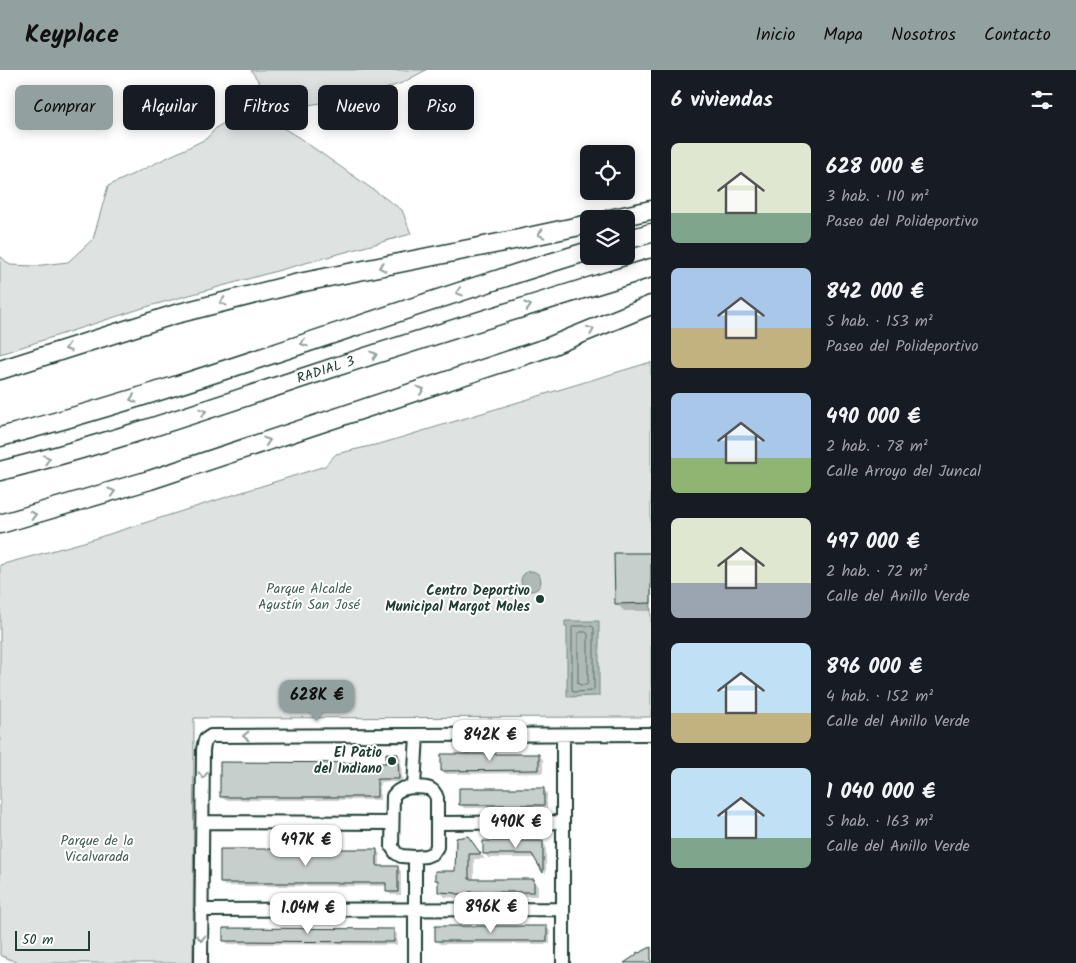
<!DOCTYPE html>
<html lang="es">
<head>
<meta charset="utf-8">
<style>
	body { margin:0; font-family:Kalam,sans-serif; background:#20242c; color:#f1f3f6; height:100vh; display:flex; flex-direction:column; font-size:19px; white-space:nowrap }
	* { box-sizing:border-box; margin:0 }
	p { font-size:16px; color:#9ea1a6 }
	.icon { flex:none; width:28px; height:28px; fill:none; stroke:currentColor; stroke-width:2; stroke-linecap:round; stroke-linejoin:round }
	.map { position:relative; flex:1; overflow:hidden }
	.sheet { display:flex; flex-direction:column; background:#171b24; width:425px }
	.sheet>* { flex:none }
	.banner { position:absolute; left:15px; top:15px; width:475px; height:45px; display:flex; gap:10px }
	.tools { position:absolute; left:580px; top:75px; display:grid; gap:10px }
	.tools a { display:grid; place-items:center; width:55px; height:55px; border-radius:8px; background:#171b24; box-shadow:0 2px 12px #0003; font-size:25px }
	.scale { position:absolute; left:15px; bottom:12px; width:75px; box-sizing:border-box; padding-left:5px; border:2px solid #1f3d34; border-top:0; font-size:14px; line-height:18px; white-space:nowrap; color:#1f3d34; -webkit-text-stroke:4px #fff; paint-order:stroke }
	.price { position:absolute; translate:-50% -42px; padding:0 11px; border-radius:10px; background:#fff; color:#222; font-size:16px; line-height:32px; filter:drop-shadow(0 1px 2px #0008) }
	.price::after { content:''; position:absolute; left:50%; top:30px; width:15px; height:11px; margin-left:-8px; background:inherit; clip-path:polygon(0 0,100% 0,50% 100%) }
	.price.current { background:#92a19f; color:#111 }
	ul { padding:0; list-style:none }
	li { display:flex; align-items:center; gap:15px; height:125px; padding:0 20px }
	li span { display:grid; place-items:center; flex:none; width:140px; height:100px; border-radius:8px; color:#555 }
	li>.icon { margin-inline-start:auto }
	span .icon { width:60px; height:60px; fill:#fffc; stroke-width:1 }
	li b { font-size:21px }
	h2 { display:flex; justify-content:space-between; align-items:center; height:60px; padding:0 20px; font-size:21px }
	.chip { padding:0 18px; border-radius:8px; background:#171b24; box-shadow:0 2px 12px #0003; font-size:18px; line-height:45px }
	.chip.current { background:#92a19f; color:#111 }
	header { display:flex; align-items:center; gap:30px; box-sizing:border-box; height:70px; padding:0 25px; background:#92a19f; color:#111 }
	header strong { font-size:24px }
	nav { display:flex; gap:28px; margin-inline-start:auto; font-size:18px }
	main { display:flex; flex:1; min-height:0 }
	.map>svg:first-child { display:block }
	.green { fill:#dee3e2; stroke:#7e908b }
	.water { fill:#afbab7; stroke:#758883 }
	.shadow { fill:#0003 }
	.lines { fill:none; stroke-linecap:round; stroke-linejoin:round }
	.shore { stroke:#596f68; stroke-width:1 }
	.building { fill:#c7cfcc; stroke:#1f3d34 }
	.minor-casing { stroke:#1f3d34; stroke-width:16 }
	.highway-casing { stroke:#1f3d34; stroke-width:21 }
	.minor { stroke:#fff; stroke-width:12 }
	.highway { stroke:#fff; stroke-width:18 }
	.oneway { stroke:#8f9e9a }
	.poi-dot { fill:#1f3d34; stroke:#fff; stroke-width:2 }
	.labels { text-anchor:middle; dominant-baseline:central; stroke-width:4; stroke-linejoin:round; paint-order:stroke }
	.street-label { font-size:14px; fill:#1f3d34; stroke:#fff }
	.park-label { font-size:14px; fill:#455e57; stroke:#fff }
	.poi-label { font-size:14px; font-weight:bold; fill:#1f3d34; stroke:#fff; text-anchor:end }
</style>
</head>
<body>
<header>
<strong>Keyplace</strong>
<nav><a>Inicio</a><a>Mapa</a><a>Nosotros</a><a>Contacto</a></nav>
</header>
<main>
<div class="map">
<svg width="651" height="893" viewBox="0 0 651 893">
	<rect width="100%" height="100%" fill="#fff"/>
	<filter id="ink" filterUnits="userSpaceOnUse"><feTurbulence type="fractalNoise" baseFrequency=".02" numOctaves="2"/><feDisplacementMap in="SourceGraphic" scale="10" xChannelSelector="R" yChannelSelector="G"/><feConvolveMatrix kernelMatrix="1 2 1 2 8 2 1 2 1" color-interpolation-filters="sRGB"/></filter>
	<g filter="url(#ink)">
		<!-- green -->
		<path class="green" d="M251,0h175l-24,13 -17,6 -31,9 -46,7 -45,-17z
			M250,38l48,29 104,73 9,24 -265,73 -146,47v-98l10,9 23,1 35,-4 25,-23 15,-53 98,-47 11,-12z
			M651,292v355l-457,1 -1,245h-175l-18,-8v-390l84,-23 241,-76 11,-12 47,-11z"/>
		<!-- water -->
		<path class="water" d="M521 511a10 10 0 1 1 20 0a10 10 0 1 1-20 0Z
			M565,551h34v75l-32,1v-71h-2z"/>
		<!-- shadow -->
		<path class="shadow" d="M651,484v57h-27l-8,-8z
			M398,685l3,3 1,24h-22v18h-155l-4,-4 167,-32z
			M539,685l4,4v14l-97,1 -4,-4z
			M543,719l4,4v15h-83l-3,-4z
			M472,773l13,16h-11v21h59l5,5v11h-64v3h-12l-1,-1 -16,-1 -5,-5v-9l-4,-3 21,-8z
			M542,773l4,3v28l-11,-16h-47l-3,-4z
			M376,780l4,4v13h17l4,4v24h-10l-4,-4v-5h-162l-4,-3z
			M546,857l4,4v13h-110l-4,-4z
			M393,860l4,4v11l-169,-1 -4,-4z"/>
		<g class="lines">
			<!-- shore -->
			<path class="shore" d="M574,556h18l2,2v61l-2,2 -18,1 -2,-2v-62z
				M581,562h5l2,2v49l-2,2h-6l-2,-2v-48z"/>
		</g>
		<!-- building -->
		<path class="building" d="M614,483h37v50l-36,1z
			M386,683l12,1 1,25h-22v18h-157v-35l166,1z
			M441,684h98v16l-98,1z
			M459,718h85v17h-85z
			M468,766l13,18h-12v25h65v13h-65v2h-13v-1l-18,-1v-12h-3v-9h20l1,-33z
			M483,771h60v32l-11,-19h-49z
			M220,779h157v17h21v26h-12v-9h-166z
			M435,856h112v15h-112z
			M223,858l171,1v13l-171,-1z
			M651,877v16h-27l12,-8 1,-3 2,1z"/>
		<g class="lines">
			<!-- minor casing -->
			<g class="minor-casing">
				<path id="minor" d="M563,665v228
					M414,717c11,1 19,-1 23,11v49l-4,6 -7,3 -11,1 -14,-1 -5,-3 -4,-6 1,-51c6,-8 13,-8 21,-9z
					M414,717l3,-52
					M203,752l189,1
					M438,753l125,-1
					M201,840l362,-1
					M201,893l2,-213 2,-10 6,-4 440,-2
					M415,893v-106"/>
			</g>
			<!-- highway casing -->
			<g class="highway-casing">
				<g id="highway">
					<path d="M610,149l41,-9"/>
					<path d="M626,170l25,-7"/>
					<path d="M0,300l176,-56 123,-31 215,-43 75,-16"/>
					<path d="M0,367c199,-52 392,-127 589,-186"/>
					<path id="s1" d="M0,401c112,-28 220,-66 329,-102 107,-35 215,-68 322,-101"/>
					<path d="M0,454l150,-44 396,-132 105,-43"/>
				</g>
			</g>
			<!-- minor -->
			<use href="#minor" class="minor"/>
			<!-- highway -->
			<use href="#highway" class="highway"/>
		</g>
		<!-- one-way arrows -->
		<defs><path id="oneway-chevron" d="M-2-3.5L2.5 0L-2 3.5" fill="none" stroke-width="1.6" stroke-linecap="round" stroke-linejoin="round" transform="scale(1.25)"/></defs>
		<g class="oneway">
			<use href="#oneway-chevron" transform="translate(541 164) rotate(167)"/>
			<use href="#oneway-chevron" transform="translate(382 197) rotate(169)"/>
			<use href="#oneway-chevron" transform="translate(459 222) rotate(162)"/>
			<use href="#oneway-chevron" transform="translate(223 232) rotate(166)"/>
			<use href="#oneway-chevron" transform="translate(528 236) rotate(-17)"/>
			<use href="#oneway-chevron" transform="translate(591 260) rotate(-22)"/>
			<use href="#oneway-chevron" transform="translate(304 273) rotate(161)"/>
			<use href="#oneway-chevron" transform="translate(68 278) rotate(162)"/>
			<use href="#oneway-chevron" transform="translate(374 285) rotate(-18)"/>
			<use href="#oneway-chevron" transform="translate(421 320) rotate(-18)"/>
			<use href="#oneway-chevron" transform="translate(133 329) rotate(163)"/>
			<use href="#oneway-chevron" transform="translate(203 342) rotate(-18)"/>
			<use href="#oneway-chevron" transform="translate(267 371) rotate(-18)"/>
			<use href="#oneway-chevron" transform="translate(47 389) rotate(-15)"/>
			<use href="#oneway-chevron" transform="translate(112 422) rotate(-17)"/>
			<use href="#oneway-chevron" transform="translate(33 445) rotate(-15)"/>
			<use href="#oneway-chevron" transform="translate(246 666) rotate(180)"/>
			<use href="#oneway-chevron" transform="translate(203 705) rotate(91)"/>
			<use href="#oneway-chevron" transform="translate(201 868) rotate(90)"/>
		</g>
	</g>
	<!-- markers -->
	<g class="poi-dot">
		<circle cx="540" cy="529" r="5"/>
		<circle cx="392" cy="691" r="5"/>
	</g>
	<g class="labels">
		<!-- street labels -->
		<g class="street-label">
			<text stroke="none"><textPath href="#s1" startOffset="341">RADIAL 3</textPath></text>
		</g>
		<!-- park labels -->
		<g class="park-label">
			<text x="309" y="519">Parque Alcalde<tspan x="309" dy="16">Agustín San José</tspan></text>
			<text x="97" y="771">Parque de la<tspan x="97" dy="16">Vicalvarada</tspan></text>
		</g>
		<!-- poi labels -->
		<g class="poi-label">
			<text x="530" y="521">Centro Deportivo<tspan x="530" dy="16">Municipal Margot Moles</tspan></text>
			<text x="382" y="683">El Patio<tspan x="382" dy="16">del Indiano</tspan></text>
		</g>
	</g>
</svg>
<div class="tools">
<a><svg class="icon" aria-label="locate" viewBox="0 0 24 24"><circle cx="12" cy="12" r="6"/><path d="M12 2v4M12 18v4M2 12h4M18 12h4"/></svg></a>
<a><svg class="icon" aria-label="layers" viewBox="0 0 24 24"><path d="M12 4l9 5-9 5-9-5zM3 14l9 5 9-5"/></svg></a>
</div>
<div class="scale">50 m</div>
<b class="price current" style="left:317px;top:652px">628K €</b>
<b class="price" style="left:490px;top:692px">842K €</b>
<b class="price" style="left:516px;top:779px">490K €</b>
<b class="price" style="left:306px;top:797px">497K €</b>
<b class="price" style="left:491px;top:864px">896K €</b>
<b class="price" style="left:308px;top:865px">1.04M €</b>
<div class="banner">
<a class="chip current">Comprar</a>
<a class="chip">Alquilar</a>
<a class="chip">Filtros</a>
<a class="chip">Nuevo</a>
<a class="chip">Piso</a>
</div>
</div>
<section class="sheet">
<h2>6 viviendas<svg class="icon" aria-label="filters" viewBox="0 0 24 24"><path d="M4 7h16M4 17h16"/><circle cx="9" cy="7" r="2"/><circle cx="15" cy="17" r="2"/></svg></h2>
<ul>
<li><span style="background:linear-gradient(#dfe7d0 70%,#7fa58c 0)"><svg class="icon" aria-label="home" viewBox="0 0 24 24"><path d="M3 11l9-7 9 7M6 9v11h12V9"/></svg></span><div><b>628 000 €</b><p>3 hab. · 110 m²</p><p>Paseo del Polideportivo</p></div></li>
<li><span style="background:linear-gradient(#a9c7e8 60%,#c2b280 0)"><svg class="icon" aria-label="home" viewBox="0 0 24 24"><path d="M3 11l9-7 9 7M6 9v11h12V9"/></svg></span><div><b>842 000 €</b><p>5 hab. · 153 m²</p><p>Paseo del Polideportivo</p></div></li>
<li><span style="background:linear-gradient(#a9c7e8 65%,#8fb573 0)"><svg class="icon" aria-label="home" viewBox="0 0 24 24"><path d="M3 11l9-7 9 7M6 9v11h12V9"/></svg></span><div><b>490 000 €</b><p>2 hab. · 78 m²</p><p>Calle Arroyo del Juncal</p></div></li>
<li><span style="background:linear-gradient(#dfe7d0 65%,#9aa5b1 0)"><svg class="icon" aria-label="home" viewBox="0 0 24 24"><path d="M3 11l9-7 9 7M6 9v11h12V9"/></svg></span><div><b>497 000 €</b><p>2 hab. · 72 m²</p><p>Calle del Anillo Verde</p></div></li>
<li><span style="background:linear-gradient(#bfe0f5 70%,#c2b280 0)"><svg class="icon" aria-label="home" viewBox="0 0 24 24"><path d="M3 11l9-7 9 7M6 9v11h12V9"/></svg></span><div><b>896 000 €</b><p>4 hab. · 152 m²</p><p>Calle del Anillo Verde</p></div></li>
<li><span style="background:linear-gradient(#bfe0f5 70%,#7fa58c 0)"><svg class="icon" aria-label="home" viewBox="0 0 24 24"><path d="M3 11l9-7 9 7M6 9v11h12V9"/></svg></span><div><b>1 040 000 €</b><p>5 hab. · 163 m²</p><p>Calle del Anillo Verde</p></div></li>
</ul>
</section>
</main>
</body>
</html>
